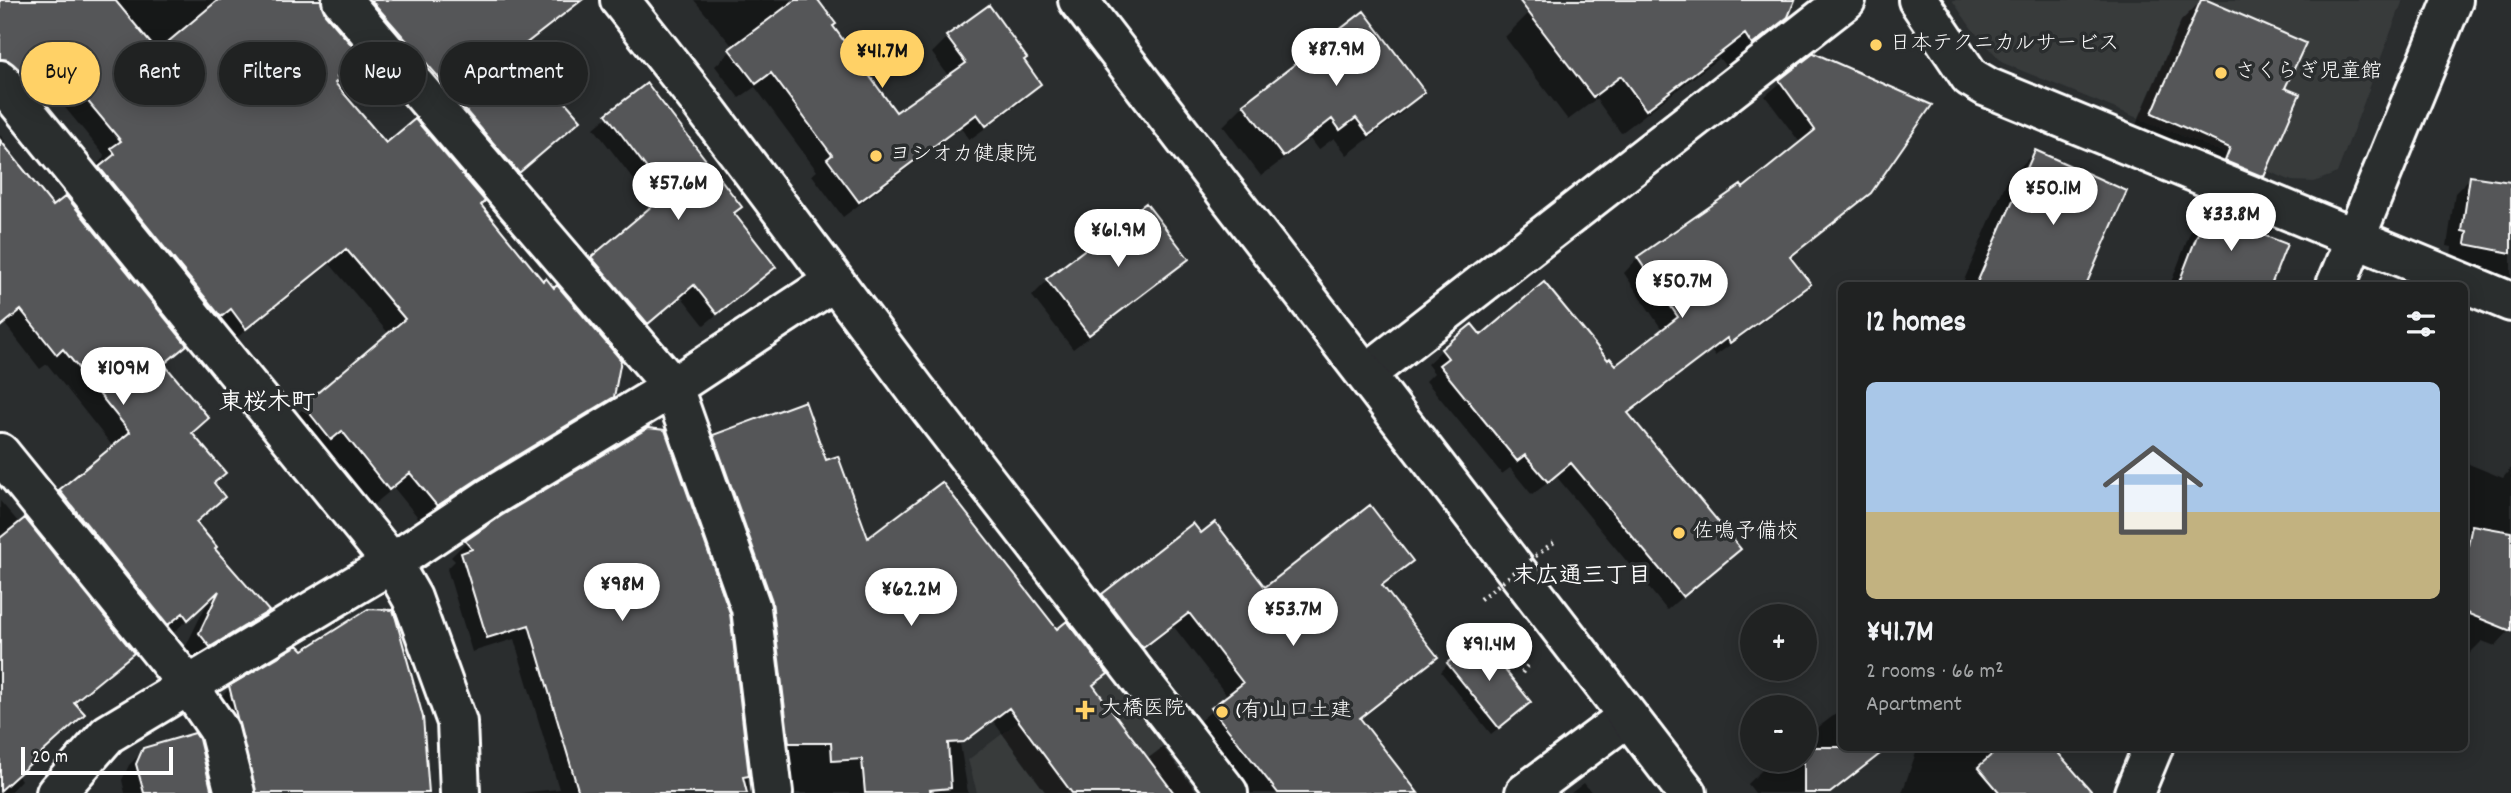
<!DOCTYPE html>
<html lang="en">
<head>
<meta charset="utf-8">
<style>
	body { margin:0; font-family:Dekko,"Klee One",sans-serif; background:#2d2f2f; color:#f1f3f6; height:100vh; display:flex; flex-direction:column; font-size:26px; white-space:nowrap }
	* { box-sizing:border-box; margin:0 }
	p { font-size:23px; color:#a2a4a5 }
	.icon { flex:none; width:38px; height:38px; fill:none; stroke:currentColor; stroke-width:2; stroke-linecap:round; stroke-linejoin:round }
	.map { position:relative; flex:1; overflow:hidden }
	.details { position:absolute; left:1838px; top:282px; width:630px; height:469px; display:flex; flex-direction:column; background:#202222; border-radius:10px; box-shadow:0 4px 18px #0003,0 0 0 2px #3d3f40 }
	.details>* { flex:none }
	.top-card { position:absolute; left:21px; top:42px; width:665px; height:63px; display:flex; gap:14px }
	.fabs { position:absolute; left:1740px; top:604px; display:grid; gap:14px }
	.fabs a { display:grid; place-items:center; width:77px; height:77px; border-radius:50%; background:#202222; box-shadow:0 4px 18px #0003,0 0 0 2px #3d3f40; font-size:35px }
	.scale { position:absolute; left:21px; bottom:18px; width:152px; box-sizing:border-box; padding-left:7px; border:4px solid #fff; border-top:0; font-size:19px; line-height:24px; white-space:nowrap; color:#fff; -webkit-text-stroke:5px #2a2d2e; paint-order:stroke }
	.price { position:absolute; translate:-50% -60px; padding:0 16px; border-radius:24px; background:#fff; color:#222; font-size:23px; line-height:46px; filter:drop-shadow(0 2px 4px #0008) }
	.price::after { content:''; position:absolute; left:50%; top:42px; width:21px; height:16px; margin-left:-10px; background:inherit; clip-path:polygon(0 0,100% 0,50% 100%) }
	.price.current { background:#ffd166; color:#111 }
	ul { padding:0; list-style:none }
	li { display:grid; align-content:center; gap:14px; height:371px; padding:0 28px }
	li span { display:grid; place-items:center; height:217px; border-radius:10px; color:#555 }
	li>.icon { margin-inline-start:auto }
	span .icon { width:126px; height:126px; fill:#fffc; stroke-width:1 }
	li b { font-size:30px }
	h2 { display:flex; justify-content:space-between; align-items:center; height:84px; padding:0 28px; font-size:30px }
	.tag { padding:0 24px; border-radius:32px; background:#202222; box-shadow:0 4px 18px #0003,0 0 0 2px #3d3f40; font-size:24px; line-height:63px }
	.tag.current { background:#ffd166; color:#111 }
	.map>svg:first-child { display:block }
	.built { fill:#373a3b }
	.shadow { fill:#0007 }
	.building { fill:#555758; stroke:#fff; stroke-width:2 }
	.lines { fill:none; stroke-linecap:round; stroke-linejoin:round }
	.street-casing { stroke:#fff; stroke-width:44 }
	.secondary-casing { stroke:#fff; stroke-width:44 }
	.path { stroke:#fff; stroke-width:4.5; stroke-dasharray:2 5; stroke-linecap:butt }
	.street { stroke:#2a2d2e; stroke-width:38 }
	.secondary { stroke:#2a2d2e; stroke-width:38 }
	.path-bridge { stroke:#fff; stroke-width:4.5; stroke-dasharray:2 5; stroke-linecap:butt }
	.poi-dot { fill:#ffd166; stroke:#2a2d2e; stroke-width:2.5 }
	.labels { text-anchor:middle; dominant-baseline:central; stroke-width:7; stroke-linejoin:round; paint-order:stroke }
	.poi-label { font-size:21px; fill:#fff; stroke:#2a2d2e; text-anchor:start }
	.neighbourhood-label { font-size:23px; font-weight:bold; fill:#fff; stroke:#2a2d2e }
	.quarter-label { font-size:24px; font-weight:bold; fill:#fff; stroke:#2a2d2e }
</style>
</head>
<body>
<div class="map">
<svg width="2511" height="793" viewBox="0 0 2511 793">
	<rect width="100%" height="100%" fill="#2a2d2e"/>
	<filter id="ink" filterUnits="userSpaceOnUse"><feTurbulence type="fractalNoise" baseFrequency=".0143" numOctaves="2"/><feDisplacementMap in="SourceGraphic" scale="14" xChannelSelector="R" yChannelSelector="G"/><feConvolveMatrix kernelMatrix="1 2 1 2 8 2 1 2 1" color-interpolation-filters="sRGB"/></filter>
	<g filter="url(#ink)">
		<!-- built -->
		<path class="built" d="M1952,0h451l-66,173 -23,9 -22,-1 -289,-118 -31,-34z
			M1098,660l102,133h-223l-9,-33z"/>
		<!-- shadow -->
		<path class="shadow" d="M0,0h319l5,15 35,41 -27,27 54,62 93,60 134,191 -17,16 -175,109 -27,-33 -21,17 -48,-59 -10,9 -27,-33 101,-88 -59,-70 -100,79 -145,-159 15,-15 -3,-4 8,-9 -76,-92 -25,21 -4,-4z
			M342,0h224l5,6 -15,16 -37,29 44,85 -61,51z
			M694,0h122l15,27 65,88 53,-38 -17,-24 15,-15 41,-30 51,76 -15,16 -55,40 -8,-12 -118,89 -31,-42 5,-4 -62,-84 -16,11 -24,-32 19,-18z
			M1526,0h268l-7,16 -25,25 -35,27 -8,-10 -98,75 -25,-34 -28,21 -63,-83 24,-24z
			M2202,0l81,89 -20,87 -21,21 -110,-63 49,-113z
			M1364,13l59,79 -21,21 -55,42 -13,-17 -16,12 -8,-11 -49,37 -38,-50 21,-21z
			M1814,55l56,137 -16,15 -65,52 19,25 -14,15 -79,57 -4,-5 -83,64 97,144 -58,51 -111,-134 -24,19 -22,-27 -8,6 -76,-93 8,-8 -7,-9 15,-14 38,-12 128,25 8,4 47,-36 -39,-58 14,-15 105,-68 58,-46 -36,-48z
			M646,85l86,129 42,53 -70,58 -23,-29 -46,39 -56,-64 75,-65 -60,-78z
			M0,135l5,6 -4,4 52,64 132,136 -22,21 49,118 11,12 -28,27 17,26 55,62 -16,16 -57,35 -10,-12 24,-49 -36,33 -5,-7 -16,13 -107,-133 70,-59 -67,-84 -7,5 -35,-45 -5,4z
			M2035,152l90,40 -41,93h-122l45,-105z
			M2470,178l41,6v108l-36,-15 5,-12 -29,-6 1,-12 -5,-1 8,-53z
			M2210,204l30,24 45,17 -15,40h-100l25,-65z
			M1186,259l-15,15 -98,75 -41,-53 16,-16z
			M714,437l111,25 43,79 189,91 49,41 -14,14 55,72 16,-12 35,46h-152l-100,-136 22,136h-189l-80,-341z
			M2464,462l39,16 8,-10v161l-16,17 -13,-5 -14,14 -4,-2z
			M0,501l132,152 -59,50 -56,71 4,6 -12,13h-9z
			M502,518l226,95 21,180h-230l40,-4 -45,-150 -42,13 -25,-83 8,-8 -4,-4 15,-15z
			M1193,525l7,10 65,55 145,-29 -29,26 55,70 -15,15 -61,48 56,73h-186l-46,-59 44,-37 -54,-70 -47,34 -39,-51 15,-14z
			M1448,664l73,46 -30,24 -50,-62z
			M230,688l197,105h-188l-24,-90z
			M1841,710v37h50l-59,46h-77l-7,-9 16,-16 11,-8h29v-22z
			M1918,747h132l13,46h-161z
			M144,750l67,43h-86l-3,-13 7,-15z
			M1584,783l8,10h-21z"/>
		<!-- building -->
		<path class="building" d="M0,0h115l42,51 61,-51h103l4,14 37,43 -25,20 2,2 -4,4 51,60 29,-24 70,82 -4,4 62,76 3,-3 8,10 3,-3 64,75 -7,37 -136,82 -41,27 -27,-33 -21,17 -47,-59 -11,9 -28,-35 102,-86 -59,-70 -100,80 -15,-20 -10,8 -122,-150 16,-13 -4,-6 10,-7 -76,-91 -25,20 -12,-10 -8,-1z
			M371,0h211l-63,49 62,71 -62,53 -71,-83 1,-1z
			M795,0h23l18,24 -3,2 63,86 70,-49 -20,-27 43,-31 38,53 -3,2 17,24 -55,42 -9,-12 -118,88 -32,-43 5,-4 -61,-82 -15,11 -27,-35z
			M1519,0h276l-7,17 -36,28 -7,-11 -99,76 -25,-34 -28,21z
			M2201,0h6l99,43 -21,45 15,6 -36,83 -39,-16 5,-13 -78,-35z
			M1364,11l61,81 -56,43 -13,-17 -16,12 -8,-11 -49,38 -40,-53z
			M1814,53l118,52 -61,88 -81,64 21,27 -81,59 -3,-5 -99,75 113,136 -58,48 -112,-134 -23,19 -23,-27 -8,6 -78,-96 9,-7 -7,-9 31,-25 9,11 63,-53 64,78 2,-2 6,7 62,-48 -41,-60 104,-72 2,3 72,-58 -36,-50z
			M647,83l95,124 -8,6 42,54 -59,47 -23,-29 -46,39 -57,-67 75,-63 -60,-80z
			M0,140l53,66 13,-10 121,149 -23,19 45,54 -17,15 34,40 -12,10 11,14 -29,25 21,25 -2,2 54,62 -59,36 -11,-14 20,-42 -31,29 -5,-7 -15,12 -109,-135 71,-58 -67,-83 -6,6 -36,-45 -21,17z
			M2035,150l92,41 -41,94h-110z
			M2470,176l41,6v71l-46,-9 2,-12 -5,-1z
			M2210,202l36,15 -4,10 45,17 -16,41h-93z
			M1146,203l43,56 -100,76 -43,-56z
			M805,401l21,59 12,-4 30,82 74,-56 115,147 10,-8 41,53 -15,11 81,108h-102l-63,-85 -45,34 -16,1 3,45 -21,2 1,3h-66l-3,-34 -30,2 -1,-18h-42l-17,-142 -59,-166z
			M648,428l17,2 65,183 19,163 -6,1 4,16h-168l-50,-168 -42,13 -26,-85 11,-4 -7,-8 36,-25z
			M1370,505l43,56 -31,24 56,72 -78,61 58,75h-140l-67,-85 32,-25 -54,-70 -46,35 -41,-54 91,-71 8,10 14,-11 50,65z
			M25,518l109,135 -60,49 11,12 -85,77v-253z
			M2472,525l39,7v99l-47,-19v-46z
			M368,609l25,1 3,9 27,98 6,76h-173l-27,-107 69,-41 5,5z
			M1479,638l52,64 -32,26 -52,-65z
			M195,733l4,6 13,54h-68l-8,-29 7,-16z
			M1804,747h85l-59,46h-26z
			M2000,747h53l40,46h-93l-22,-26z"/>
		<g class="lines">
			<!-- street casing -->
			<g class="street-casing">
				<path id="street" d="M342,0l331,387 78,221 22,185
					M620,0l78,99 218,291 312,403
					M1918,0l52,77 17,10 524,215
					M0,80l392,483 20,35 45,124 3,71
					M2336,285l117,-285
					M1366,374l480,-374
					M0,453l188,232 31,45 16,63
					M56,793l52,-59 284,-171 97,-65 184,-111 160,-105
					M1525,793l102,-76
					M2134,793l19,-46"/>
			</g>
			<!-- secondary casing -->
			<g class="secondary-casing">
				<path id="secondary" d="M1078,0l609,793"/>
			</g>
			<!-- path -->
			<path class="path" d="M1522,673l6,-8"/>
			<!-- street -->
			<use href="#street" class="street"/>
			<!-- secondary -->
			<use href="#secondary" class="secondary"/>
			<!-- path-bridge -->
			<path class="path-bridge" d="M1480,599l74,-57"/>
		</g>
	</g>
	<!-- markers -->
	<g class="poi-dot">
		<circle cx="1876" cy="45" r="7"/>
		<circle cx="2221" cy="73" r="7"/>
		<circle cx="876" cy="156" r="7"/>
		<circle cx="1679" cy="533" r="7"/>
		<path d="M1081.5 699.5h7v7h7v7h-7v7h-7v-7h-7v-7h7z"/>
		<circle cx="1222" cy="712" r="7"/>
	</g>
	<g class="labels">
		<!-- poi labels -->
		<g class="poi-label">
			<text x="1890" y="45">日本テクニカルサービス</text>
			<text x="2235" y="73">さくらぎ児童館</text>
			<text x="890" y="156">ヨシオカ健康院</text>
			<text x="1693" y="533">佐鳴予備校</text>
			<text x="1101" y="710">大橋医院</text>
			<text x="1236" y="712">(有)山口土建</text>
		</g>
		<!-- neighbourhood labels -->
		<g class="neighbourhood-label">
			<text x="1582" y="577">末広通三丁目</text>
		</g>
		<!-- quarter labels -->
		<g class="quarter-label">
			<text x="267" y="404">東桜木町</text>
		</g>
	</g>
</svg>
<div class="fabs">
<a>+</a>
<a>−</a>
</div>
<div class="scale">20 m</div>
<b class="price" style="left:1336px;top:88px">¥87.9M</b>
<b class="price current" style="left:882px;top:90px">¥41.7M</b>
<b class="price" style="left:678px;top:222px">¥57.6M</b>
<b class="price" style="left:2053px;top:227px">¥50.1M</b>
<b class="price" style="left:2231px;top:253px">¥33.8M</b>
<b class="price" style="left:1118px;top:269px">¥61.9M</b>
<b class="price" style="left:1682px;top:320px">¥50.7M</b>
<b class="price" style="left:123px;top:407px">¥109M</b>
<b class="price" style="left:622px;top:623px">¥98M</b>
<b class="price" style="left:911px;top:628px">¥62.2M</b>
<b class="price" style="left:1293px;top:648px">¥53.7M</b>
<b class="price" style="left:1489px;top:683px">¥91.4M</b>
<div class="top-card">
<a class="tag current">Buy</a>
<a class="tag">Rent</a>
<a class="tag">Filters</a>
<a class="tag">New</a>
<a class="tag">Apartment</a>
</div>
<section class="details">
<h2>12 homes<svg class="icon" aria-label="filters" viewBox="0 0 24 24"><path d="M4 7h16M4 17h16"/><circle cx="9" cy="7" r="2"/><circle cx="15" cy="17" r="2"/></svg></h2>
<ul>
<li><span style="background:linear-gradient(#a9c7e8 60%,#c2b280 0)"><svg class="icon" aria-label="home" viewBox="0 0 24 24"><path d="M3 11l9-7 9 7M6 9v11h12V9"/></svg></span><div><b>¥41.7M</b><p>2 rooms · 66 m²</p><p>Apartment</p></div></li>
</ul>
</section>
</div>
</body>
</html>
